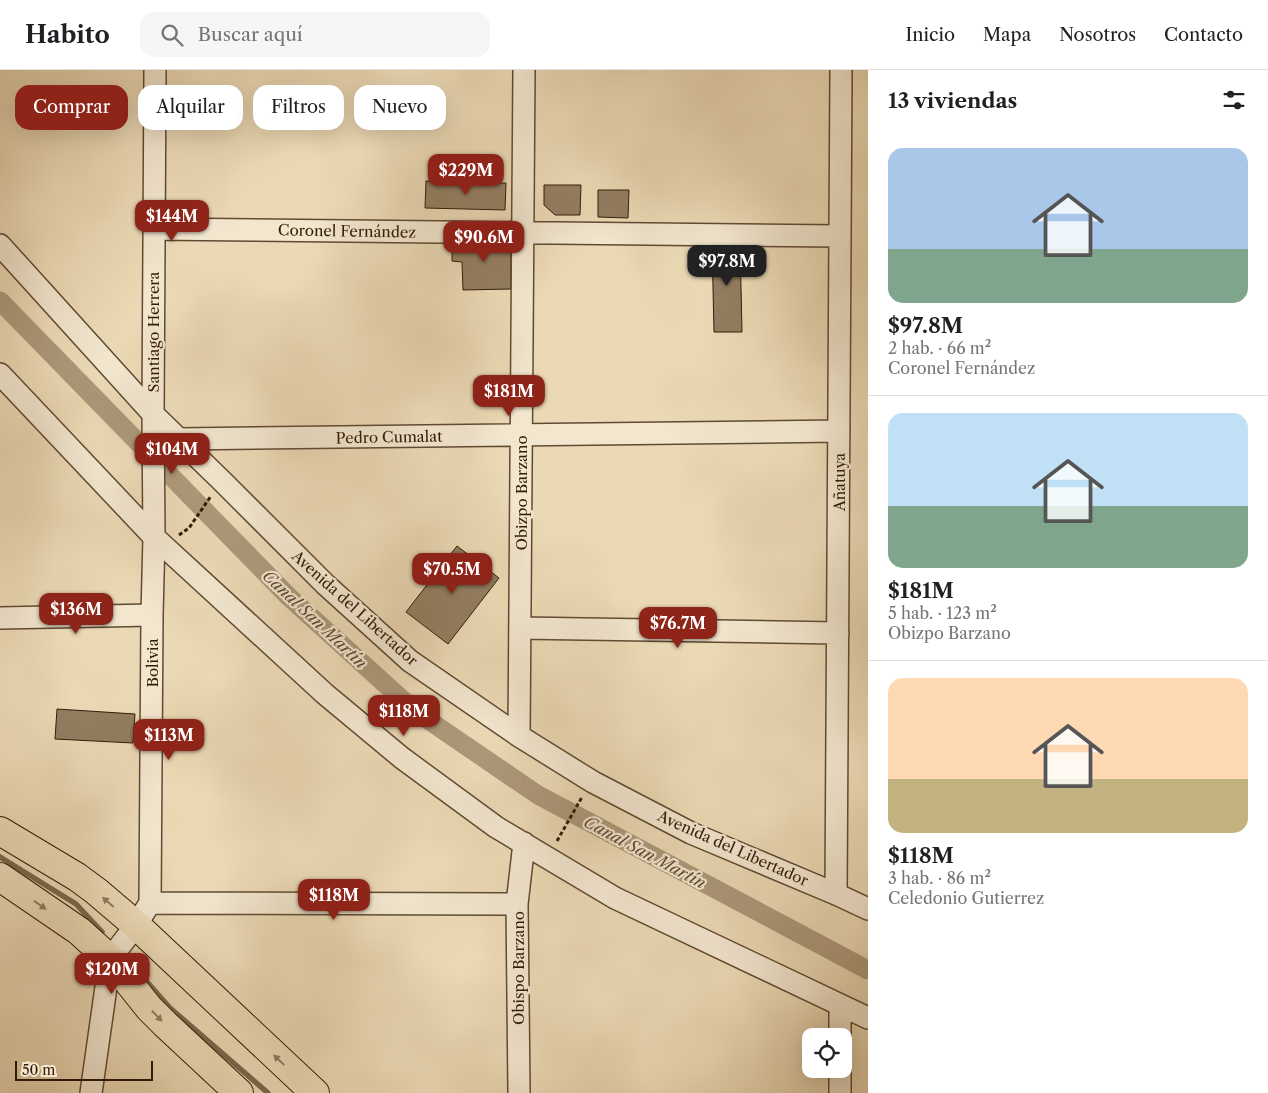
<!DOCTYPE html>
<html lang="es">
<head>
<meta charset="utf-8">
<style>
	body { margin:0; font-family:"Libre Caslon Text",serif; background:#f6f6f6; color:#202124; height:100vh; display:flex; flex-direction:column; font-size:19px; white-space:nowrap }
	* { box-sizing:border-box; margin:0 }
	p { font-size:16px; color:#757577 }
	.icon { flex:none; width:28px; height:28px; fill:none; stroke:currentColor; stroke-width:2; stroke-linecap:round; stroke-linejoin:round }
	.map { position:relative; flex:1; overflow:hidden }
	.side { display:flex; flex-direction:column; background:#fff; width:400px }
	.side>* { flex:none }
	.hud { position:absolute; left:15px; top:15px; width:475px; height:45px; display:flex; gap:10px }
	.buttons { position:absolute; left:802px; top:958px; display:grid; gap:10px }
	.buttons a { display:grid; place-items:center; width:50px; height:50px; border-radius:10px; background:#fff; box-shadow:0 5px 20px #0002; font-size:25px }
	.scale { position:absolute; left:15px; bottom:12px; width:138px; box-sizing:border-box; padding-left:5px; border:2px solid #331b07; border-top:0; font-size:14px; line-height:18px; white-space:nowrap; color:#331b07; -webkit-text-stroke:4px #f2e6cf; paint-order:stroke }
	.price { position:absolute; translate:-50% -42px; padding:0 11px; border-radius:10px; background:#8f2418; color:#fff; font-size:16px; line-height:32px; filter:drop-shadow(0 1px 2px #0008) }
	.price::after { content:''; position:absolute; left:50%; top:30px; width:15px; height:11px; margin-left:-8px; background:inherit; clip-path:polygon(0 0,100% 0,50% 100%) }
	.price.current { background:#222; color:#fff }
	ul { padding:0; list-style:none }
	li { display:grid; align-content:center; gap:10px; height:265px; padding:0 20px }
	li+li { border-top:1px solid #e0e0e0 }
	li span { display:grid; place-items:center; height:155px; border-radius:15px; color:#555 }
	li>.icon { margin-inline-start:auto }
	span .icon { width:90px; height:90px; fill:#fffc; stroke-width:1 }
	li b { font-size:21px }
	h2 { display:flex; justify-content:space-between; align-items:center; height:60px; padding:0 20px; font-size:21px }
	.tag { padding:0 18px; border-radius:15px; background:#fff; box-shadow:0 5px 20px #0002; font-size:18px; line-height:45px }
	.tag.current { background:#8f2418; color:#fff }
	header { display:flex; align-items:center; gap:30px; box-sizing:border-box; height:70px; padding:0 25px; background:#fff; border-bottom:1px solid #e0e0e0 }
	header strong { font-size:24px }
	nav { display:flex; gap:28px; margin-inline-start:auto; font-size:18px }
	.search { width:350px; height:45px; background:#f6f6f6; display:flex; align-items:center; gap:12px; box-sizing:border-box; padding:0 18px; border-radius:15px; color:#757577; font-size:19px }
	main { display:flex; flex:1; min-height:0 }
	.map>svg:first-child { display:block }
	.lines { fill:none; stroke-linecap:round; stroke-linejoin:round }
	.stream { stroke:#7c664c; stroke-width:5.5 }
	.canal { stroke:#ac987a; stroke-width:19 }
	.building { fill:#937e61; stroke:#331b07 }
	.minor-casing { stroke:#614a32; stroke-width:24 }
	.major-casing { stroke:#331b07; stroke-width:30 }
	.path { stroke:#331b07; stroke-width:3; stroke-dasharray:4 2.5; stroke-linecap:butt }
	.minor { stroke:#f2e6cf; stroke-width:21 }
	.major { stroke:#ebd9b5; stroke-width:28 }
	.oneway { fill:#8f7a5e }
	.labels { text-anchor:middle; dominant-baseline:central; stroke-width:4.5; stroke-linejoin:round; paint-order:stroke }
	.street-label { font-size:15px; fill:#331b07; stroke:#f2e6cf }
	.water-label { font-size:16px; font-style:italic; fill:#5d472f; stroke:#f2e6cf }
</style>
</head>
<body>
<header>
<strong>Habito</strong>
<div class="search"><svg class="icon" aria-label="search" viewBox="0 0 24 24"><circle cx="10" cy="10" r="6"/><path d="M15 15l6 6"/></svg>Buscar aquí</div>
<nav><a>Inicio</a><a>Mapa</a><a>Nosotros</a><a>Contacto</a></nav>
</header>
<main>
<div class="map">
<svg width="868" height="1023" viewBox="0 0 868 1023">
	<rect width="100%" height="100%" fill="#ebd9b5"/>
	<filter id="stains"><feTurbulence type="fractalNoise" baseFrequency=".004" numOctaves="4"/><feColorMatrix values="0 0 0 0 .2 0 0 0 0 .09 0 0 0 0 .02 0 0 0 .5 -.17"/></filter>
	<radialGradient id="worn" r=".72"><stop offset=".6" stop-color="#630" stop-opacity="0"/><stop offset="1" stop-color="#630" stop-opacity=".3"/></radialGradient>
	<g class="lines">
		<!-- stream -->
		<path class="stream" d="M0,787l76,47 26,28
			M132,895l38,43 98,85"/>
		<!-- canal -->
		<path class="canal" d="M0,231l289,296 126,114 123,84 330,175"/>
	</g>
	<!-- building -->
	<path class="building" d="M426,111l80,2 -1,27 -80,-2z
		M544,115h37l-1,30h-25l-11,-10z
		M598,120h31l-1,28 -30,-1z
		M464,167l36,1 11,10v41l-48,1 -1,-28 -10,-1v-16l11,2z
		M740,172l2,90h-28l-2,-89z
		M457,476l42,32 -51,66 -42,-32z
		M57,639l78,5 -2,29 -78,-4z"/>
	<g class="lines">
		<!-- minor casing -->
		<g class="minor-casing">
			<path id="minor" d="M154,159l686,7
				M0,175l153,169 69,67 104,104 84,76 109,75 74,46 98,51 145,61 32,15
				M0,304l154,163 171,157 77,64 94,69 119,71 253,120
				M179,369l660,-8
				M0,548l152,-3
				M520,558l318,5
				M519,666l5,-666
				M836,824l5,-824
				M150,833l367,1
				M840,966v-31
				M91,1023l19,-134 26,-34 14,-22 2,-288 2,-78 -1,-123 2,-344
				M519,1023l-2,-189 7,-61
				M840,1023v-24"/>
		</g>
		<!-- major casing -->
		<g class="major-casing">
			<path id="major" d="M0,761l77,46 19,14 40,34 179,168
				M0,807l79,54 31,28 39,49 16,16 74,69"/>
		</g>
		<!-- path -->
		<path class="path" d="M179,465l10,-7 22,-32
			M557,771l25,-44"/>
		<!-- minor -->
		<use href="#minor" class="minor"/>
		<!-- major -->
		<use href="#major" class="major"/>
	</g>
	<!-- one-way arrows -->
	<defs><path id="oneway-solid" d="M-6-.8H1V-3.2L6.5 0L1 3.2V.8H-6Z" transform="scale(1.25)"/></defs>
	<g class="oneway">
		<use href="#oneway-solid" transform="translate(108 832) rotate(-139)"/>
		<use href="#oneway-solid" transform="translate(40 835) rotate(35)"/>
		<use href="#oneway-solid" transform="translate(157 946) rotate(46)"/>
		<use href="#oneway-solid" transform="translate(279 990) rotate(-137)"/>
	</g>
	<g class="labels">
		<!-- street labels -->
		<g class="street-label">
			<text transform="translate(347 161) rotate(1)">Coronel Fernández</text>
			<text transform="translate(153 262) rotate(-90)">Santiago Herrera</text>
			<text transform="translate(389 367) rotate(-1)">Pedro Cumalat</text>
			<text transform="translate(839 412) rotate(-90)">Añatuya</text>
			<text transform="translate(521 423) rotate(-90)">Obizpo Barzano</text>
			<text transform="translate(355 538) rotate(42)">Avenida del Libertador</text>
			<text transform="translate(152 593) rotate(-90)">Bolivia</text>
			<text transform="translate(733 778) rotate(24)">Avenida del Libertador</text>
			<text transform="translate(518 898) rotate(-90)">Obispo Barzano</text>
		</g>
		<!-- water labels -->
		<g class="water-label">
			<text transform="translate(315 549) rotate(43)">Canal San Martín</text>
			<text transform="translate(645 782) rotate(28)">Canal San Martín</text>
		</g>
	</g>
	<rect width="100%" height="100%" filter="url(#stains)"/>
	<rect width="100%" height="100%" fill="url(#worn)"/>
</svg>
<div class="buttons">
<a><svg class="icon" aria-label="locate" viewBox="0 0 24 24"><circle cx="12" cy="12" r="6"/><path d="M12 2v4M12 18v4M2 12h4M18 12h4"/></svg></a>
</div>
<div class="scale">50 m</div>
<b class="price" style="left:466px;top:126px">$229M</b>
<b class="price" style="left:172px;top:172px">$144M</b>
<b class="price" style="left:484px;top:193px">$90.6M</b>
<b class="price current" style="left:727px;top:217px">$97.8M</b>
<b class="price" style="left:509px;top:347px">$181M</b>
<b class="price" style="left:172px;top:405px">$104M</b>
<b class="price" style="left:452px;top:525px">$70.5M</b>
<b class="price" style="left:76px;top:565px">$136M</b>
<b class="price" style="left:678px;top:579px">$76.7M</b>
<b class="price" style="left:404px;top:667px">$118M</b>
<b class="price" style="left:169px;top:691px">$113M</b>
<b class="price" style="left:334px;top:851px">$118M</b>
<b class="price" style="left:112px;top:925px">$120M</b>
<div class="hud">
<a class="tag current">Comprar</a>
<a class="tag">Alquilar</a>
<a class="tag">Filtros</a>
<a class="tag">Nuevo</a>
</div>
</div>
<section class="side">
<h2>13 viviendas<svg class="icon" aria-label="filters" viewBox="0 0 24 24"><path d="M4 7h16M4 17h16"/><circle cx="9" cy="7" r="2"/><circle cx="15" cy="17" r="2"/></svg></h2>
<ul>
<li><span style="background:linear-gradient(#a9c7e8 65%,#7fa58c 0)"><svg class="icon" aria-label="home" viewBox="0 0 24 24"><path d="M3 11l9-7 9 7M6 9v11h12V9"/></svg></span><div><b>$97.8M</b><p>2 hab. · 66 m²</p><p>Coronel Fernández</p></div></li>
<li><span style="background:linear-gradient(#bfe0f5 60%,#7fa58c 0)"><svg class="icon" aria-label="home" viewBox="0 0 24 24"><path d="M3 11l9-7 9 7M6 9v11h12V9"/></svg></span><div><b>$181M</b><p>5 hab. · 123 m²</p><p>Obizpo Barzano</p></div></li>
<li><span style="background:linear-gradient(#ffd9b3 65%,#c2b280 0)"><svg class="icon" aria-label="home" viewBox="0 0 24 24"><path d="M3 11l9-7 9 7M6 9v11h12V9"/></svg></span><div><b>$118M</b><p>3 hab. · 86 m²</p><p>Celedonio Gutierrez</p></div></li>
</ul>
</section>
</main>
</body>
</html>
